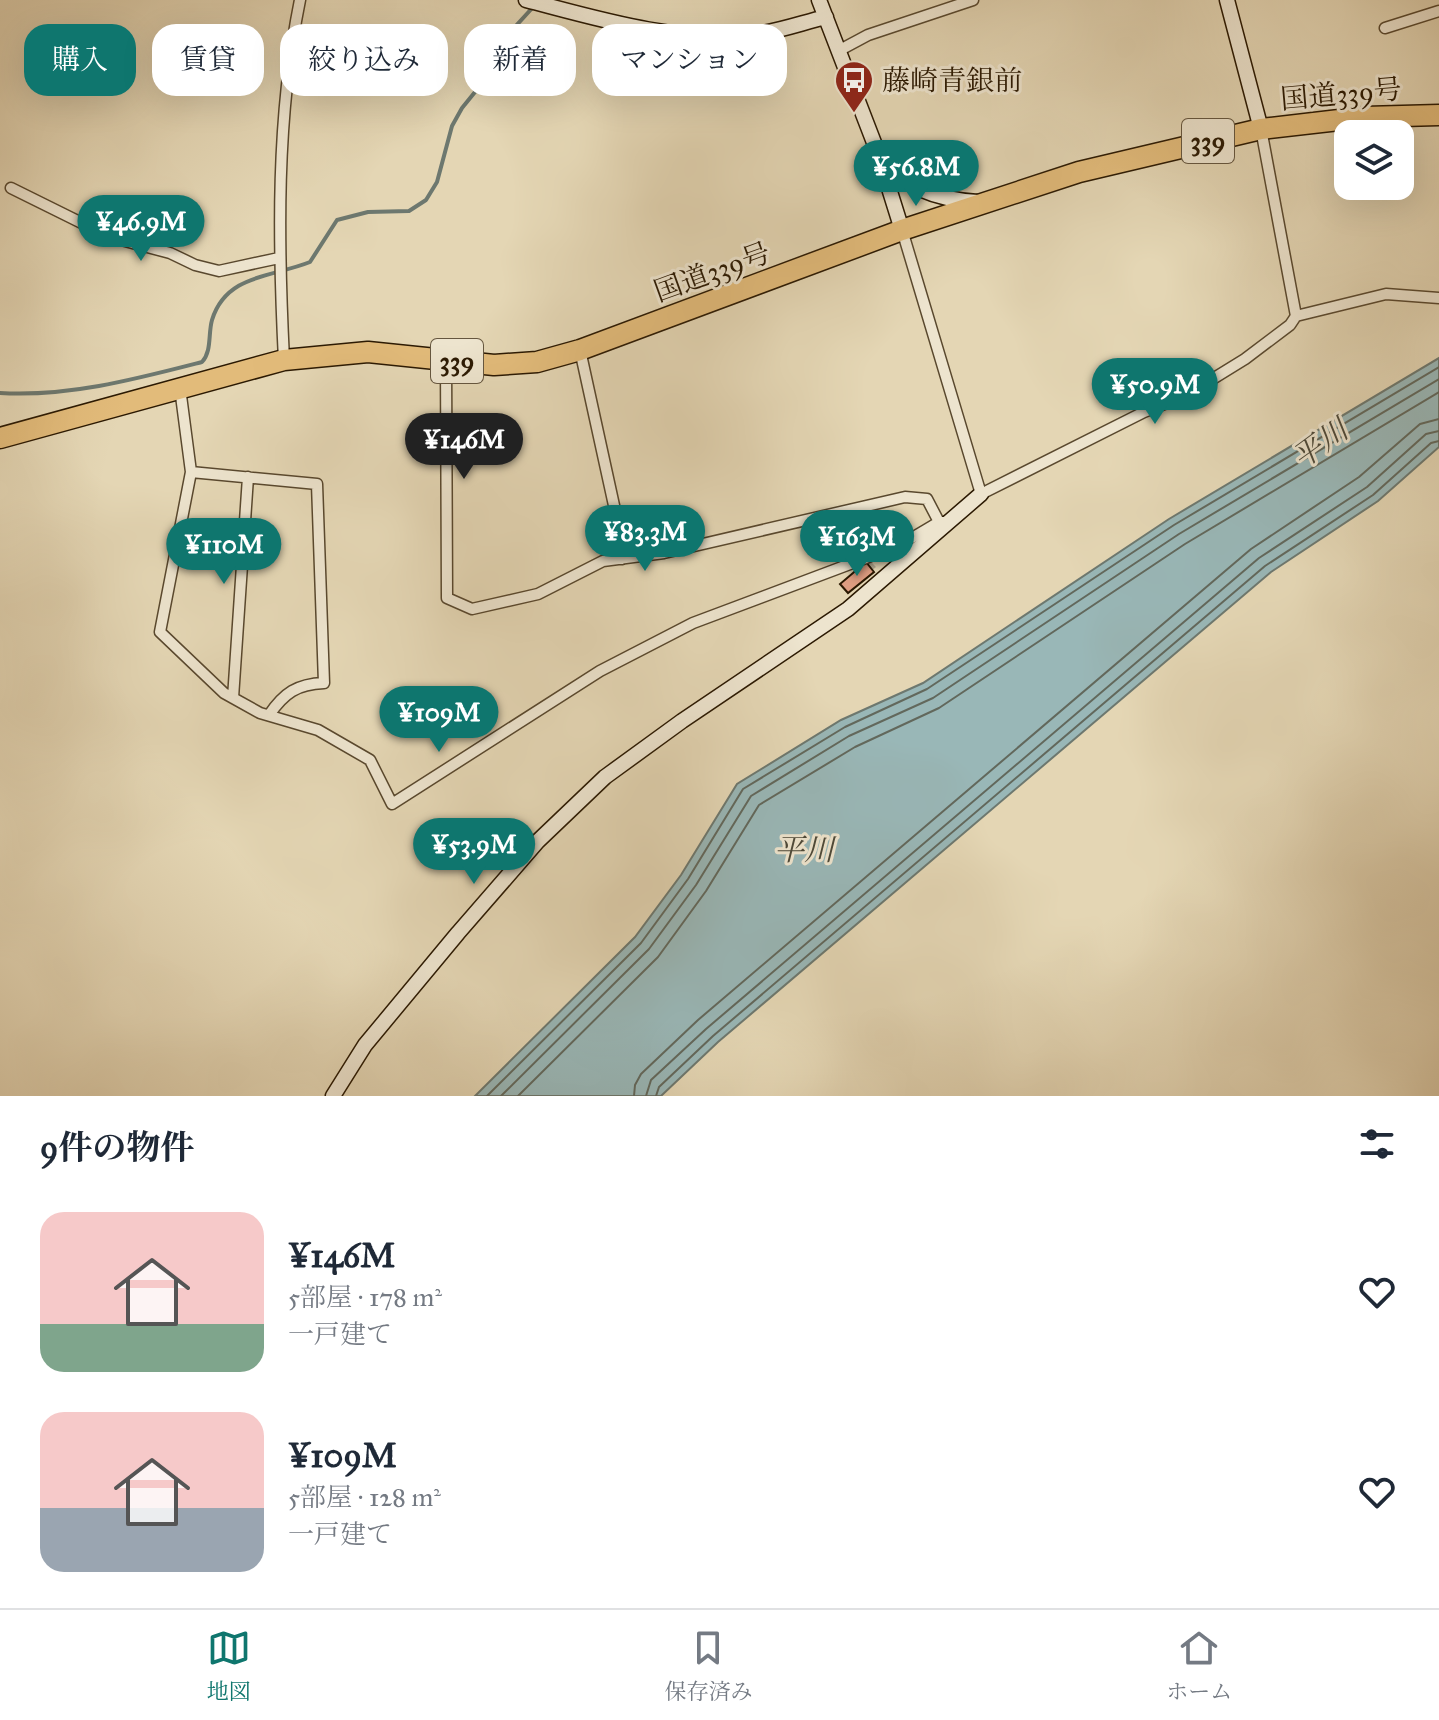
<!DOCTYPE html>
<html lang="ja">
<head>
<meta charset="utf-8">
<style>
	body { margin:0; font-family:"IM FELL Great Primer","Noto Serif JP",serif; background:#f6f6f7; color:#1f2937; height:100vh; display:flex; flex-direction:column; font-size:30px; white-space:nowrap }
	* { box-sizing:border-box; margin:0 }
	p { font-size:26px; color:#747a83 }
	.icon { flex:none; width:44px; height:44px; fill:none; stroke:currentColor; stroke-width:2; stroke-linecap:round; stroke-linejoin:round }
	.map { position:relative; height:1096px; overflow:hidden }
	.sheet { display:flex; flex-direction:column; background:#fff; flex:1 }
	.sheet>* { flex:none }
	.top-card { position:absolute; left:24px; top:24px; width:800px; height:72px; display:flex; gap:16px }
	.tools { position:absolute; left:1334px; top:120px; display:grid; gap:16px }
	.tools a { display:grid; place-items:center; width:80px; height:80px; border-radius:16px; background:#fff; box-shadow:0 8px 32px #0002; font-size:40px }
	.price { position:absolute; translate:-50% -68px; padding:0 18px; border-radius:28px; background:#0f766e; color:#fff; font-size:26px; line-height:52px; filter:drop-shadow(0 2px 4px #0008) }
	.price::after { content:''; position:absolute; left:50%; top:48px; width:24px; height:18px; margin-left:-12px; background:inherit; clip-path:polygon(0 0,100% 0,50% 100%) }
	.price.active { background:#222; color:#fff }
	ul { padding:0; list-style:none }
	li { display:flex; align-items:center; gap:24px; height:200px; padding:0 40px }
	li span { display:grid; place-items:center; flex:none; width:224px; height:160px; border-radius:24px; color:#555 }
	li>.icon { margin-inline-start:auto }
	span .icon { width:96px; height:96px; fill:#fffc; stroke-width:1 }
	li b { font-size:34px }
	h2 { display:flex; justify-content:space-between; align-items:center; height:96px; padding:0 40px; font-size:34px }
	.tag { padding:0 28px; border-radius:24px; background:#fff; box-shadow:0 8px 32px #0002; font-size:28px; line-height:72px }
	.tag.active { background:#0f766e; color:#fff }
	.dock { display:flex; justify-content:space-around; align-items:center; height:112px; border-top:2px solid #e0e1e3; background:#fff; font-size:22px; color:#747a83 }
	.dock a { display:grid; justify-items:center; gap:4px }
	.dock .active { color:#0f766e }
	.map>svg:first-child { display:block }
	.water { fill:#99b7b7; stroke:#6d786f; stroke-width:2 }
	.shadow { fill:#0003 }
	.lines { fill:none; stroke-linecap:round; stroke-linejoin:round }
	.shore { stroke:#62685c; stroke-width:2 }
	.stream { stroke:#6d786f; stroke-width:4 }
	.building { fill:#de9d81; stroke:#2b1902; stroke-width:2 }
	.street-casing { stroke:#59482e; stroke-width:13 }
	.secondary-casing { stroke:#2b1902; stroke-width:17 }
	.highway-casing { stroke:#2b1902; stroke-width:23 }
	.street { stroke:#ede4ce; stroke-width:10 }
	.secondary { stroke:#ede4ce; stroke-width:14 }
	.highway { stroke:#e2bb7a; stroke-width:20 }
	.labels { text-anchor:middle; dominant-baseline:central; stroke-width:6; stroke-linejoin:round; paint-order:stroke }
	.shield { fill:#ede4ce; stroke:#65563f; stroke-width:2 }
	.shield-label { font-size:26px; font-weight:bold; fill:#2b1902 }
	.poi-label { font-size:28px; fill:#2b1902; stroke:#ede4ce; text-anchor:start }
	.street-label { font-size:28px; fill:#2b1902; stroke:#ede4ce }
	.water-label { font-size:30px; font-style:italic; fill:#4c4838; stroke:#ede4ce }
</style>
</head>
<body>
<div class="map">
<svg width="1439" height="1096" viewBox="0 0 1439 1096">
	<rect width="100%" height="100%" fill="#e4d6b4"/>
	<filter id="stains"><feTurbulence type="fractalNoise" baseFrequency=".0025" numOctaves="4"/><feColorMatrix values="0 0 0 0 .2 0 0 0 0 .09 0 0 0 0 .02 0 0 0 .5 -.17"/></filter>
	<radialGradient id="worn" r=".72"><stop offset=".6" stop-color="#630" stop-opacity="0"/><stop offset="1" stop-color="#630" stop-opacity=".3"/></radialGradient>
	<!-- water -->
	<path class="water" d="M1439,358v89l-61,54 -107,71 -553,470 -57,54h-186l160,-159 46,-62 56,-91 104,-64 82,-37 246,-164z"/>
	<!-- shadow -->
	<path class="shadow" d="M870,561l6,6 -28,23 -5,-6z"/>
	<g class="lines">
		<!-- shore -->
		<path class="shore" d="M487,1096l154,-153 47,-64 55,-90 102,-62 82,-38 247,-164 265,-158
			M501,1096l148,-147 47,-64 55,-89 98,-60 84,-38 246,-164 260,-155
			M518,1096l140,-139 48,-66 53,-86 96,-58 84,-39 246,-164 254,-152
			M634,1096l1,-11 6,-11 57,-54 553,-471 108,-72 61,-53 19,-5
			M646,1096l5,-16 55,-51 553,-471 108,-71 59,-53 13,-3
			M656,1096l3,-9 54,-51 552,-470 108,-71 58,-52 8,-2"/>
		<!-- stream -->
		<path class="stream" d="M0,393c69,4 136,-14 202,-31 10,-11 6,-28 10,-42 14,-46 61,-43 98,-58l27,-42 31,-8 41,-1 17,-11 11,-18 15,-56 10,-18 26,-32 15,-36 32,-35"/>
	</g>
	<!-- building -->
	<path class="building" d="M866,562l8,10 -26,21 -8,-9z"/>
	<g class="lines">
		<!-- street casing -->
		<g class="street-casing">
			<path id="street" d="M1385,28l54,-17
				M840,50l28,-15 105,-35
				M1261,129l35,187
				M11,188l99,49 60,16 25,12 24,6 60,-13
				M902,230l79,264 163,-82 41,-16 60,-37 45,-34 6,-9 90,-22 53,4
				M580,350l35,160 7,49
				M284,360c-6,-120 -8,-242 16,-360
				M446,360l1,238 25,11 66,-15 65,-33 61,-8 241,-56 22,2 12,23
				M180,388l11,84 -31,160 64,61 36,20 58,17 52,30 22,44 208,-133 93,-48 173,-65 46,-20 27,-16h6
				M191,472l126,12 7,199c-27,1 -40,10 -55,32
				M233,698l15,-221"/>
		</g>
		<!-- secondary casing -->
		<g class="secondary-casing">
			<path id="secondary" d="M526,0c73,19 147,42 223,35 25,-2 52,-12 77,-18
				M819,0l59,153 24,77
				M1227,0l34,129
				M883,160c23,30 58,40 95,42
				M333,1096l32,-51 93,-112 80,-92 67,-64 77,-56 166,-112 133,-115"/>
		</g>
		<!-- highway casing -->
		<g class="highway-casing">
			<path id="highway" d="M0,438l284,-78 84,-8 126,13 43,-3 43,-12 322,-120 177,-58 182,-43 104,-12 74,-2"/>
		</g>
		<!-- street -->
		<use href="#street" class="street"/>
		<!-- secondary -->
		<use href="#secondary" class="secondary"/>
		<!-- highway -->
		<use href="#highway" class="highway"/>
	</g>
	<!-- icons -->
	<defs>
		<g id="bus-pin" transform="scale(2)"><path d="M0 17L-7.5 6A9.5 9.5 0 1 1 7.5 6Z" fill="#8f2418" stroke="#ede4ce"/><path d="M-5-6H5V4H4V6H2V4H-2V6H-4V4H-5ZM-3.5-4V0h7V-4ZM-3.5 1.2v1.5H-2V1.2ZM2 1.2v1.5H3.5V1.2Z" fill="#fff"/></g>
	</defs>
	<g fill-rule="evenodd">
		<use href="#bus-pin" x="854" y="80"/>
	</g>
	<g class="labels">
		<!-- shield labels -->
		<g class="shield">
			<rect x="1182" y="119" width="52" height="44" rx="6"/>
			<rect x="431" y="339" width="52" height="44" rx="6"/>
		</g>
		<g class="shield-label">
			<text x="1208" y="141">339</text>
			<text x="457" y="361">339</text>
		</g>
		<!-- poi labels -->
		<g class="poi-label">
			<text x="882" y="80">藤崎青銀前</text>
		</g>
		<!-- street labels -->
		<g class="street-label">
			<text transform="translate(1341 94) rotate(-5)">国道339号</text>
			<text transform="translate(712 272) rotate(-20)">国道339号</text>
		</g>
		<!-- water labels -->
		<g class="water-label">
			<text transform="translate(1320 444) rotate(-36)">平川</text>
			<text x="804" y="850">平川</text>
		</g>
	</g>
	<rect width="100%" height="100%" filter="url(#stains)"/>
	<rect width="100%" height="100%" fill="url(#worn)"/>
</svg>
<div class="tools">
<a><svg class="icon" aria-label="layers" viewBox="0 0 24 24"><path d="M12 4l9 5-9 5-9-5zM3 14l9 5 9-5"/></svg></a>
</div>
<b class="price" style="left:916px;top:208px">¥56.8M</b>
<b class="price" style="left:141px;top:263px">¥46.9M</b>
<b class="price" style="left:1155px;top:426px">¥50.9M</b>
<b class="price active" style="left:464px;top:481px">¥146M</b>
<b class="price" style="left:645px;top:573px">¥83.3M</b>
<b class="price" style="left:857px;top:578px">¥163M</b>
<b class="price" style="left:224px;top:586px">¥110M</b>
<b class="price" style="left:439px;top:754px">¥109M</b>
<b class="price" style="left:474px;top:886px">¥53.9M</b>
<div class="top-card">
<a class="tag active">購入</a>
<a class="tag">賃貸</a>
<a class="tag">絞り込み</a>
<a class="tag">新着</a>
<a class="tag">マンション</a>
</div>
</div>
<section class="sheet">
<h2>9件の物件<svg class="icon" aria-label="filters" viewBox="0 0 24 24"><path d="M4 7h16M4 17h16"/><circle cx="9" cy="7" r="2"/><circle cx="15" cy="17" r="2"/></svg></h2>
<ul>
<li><span style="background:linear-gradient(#f6c9c9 70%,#7fa58c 0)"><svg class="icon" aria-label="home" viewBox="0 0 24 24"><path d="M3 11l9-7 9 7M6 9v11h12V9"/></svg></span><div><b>¥146M</b><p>5部屋 · 178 m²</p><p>一戸建て</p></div><svg class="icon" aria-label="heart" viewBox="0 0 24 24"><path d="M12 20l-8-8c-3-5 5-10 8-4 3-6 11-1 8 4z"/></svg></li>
<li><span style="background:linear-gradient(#f6c9c9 60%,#9aa5b1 0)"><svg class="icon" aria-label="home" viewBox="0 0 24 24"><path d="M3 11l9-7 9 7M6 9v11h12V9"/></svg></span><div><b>¥109M</b><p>5部屋 · 128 m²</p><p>一戸建て</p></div><svg class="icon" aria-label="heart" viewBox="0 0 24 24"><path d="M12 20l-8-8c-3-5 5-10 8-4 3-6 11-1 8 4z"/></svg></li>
</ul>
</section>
<nav class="dock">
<a class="active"><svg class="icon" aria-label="map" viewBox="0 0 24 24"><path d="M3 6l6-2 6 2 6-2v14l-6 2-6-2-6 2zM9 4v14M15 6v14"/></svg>地図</a>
<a><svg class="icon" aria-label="saved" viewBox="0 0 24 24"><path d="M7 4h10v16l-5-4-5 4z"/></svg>保存済み</a>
<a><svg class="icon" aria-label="home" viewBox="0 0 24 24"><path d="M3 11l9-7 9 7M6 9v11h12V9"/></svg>ホーム</a>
</nav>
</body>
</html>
